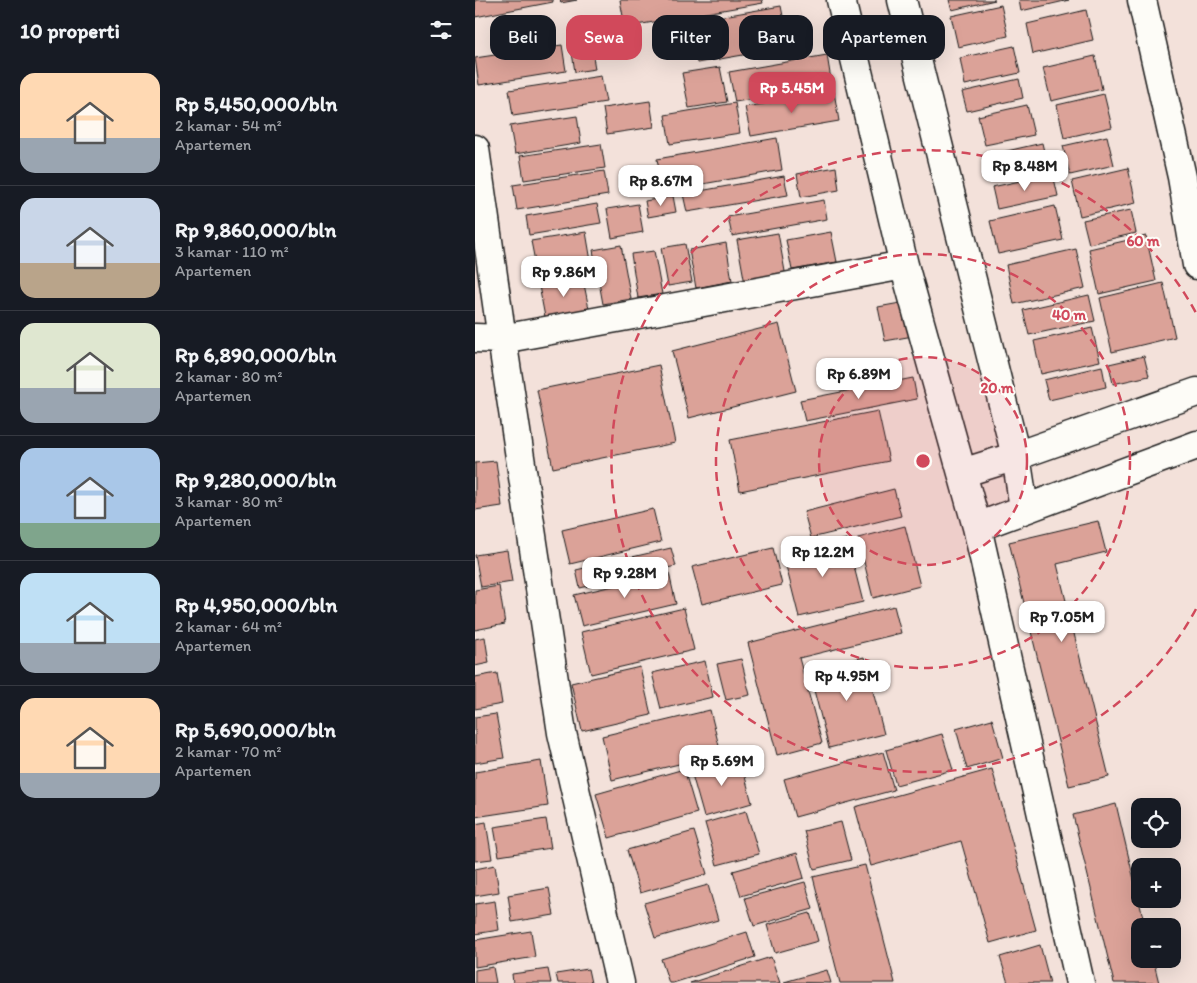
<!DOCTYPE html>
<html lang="id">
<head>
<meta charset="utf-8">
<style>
	body { margin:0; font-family:Itim,sans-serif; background:#242831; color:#f1f3f6; height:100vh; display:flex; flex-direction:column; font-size:19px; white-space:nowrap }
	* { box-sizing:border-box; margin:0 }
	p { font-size:16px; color:#9ea1a6 }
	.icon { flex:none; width:28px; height:28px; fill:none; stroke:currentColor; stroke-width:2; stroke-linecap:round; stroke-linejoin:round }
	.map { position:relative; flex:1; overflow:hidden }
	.side { display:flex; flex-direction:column; background:#171b24; width:475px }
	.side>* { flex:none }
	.top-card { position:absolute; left:15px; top:15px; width:475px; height:45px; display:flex; gap:10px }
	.fabs { position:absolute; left:656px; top:798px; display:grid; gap:10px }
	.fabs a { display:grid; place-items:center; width:50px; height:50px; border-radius:10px; background:#171b24; box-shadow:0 5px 20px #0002; font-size:25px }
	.price { position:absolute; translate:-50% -42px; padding:0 11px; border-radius:10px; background:#fff; color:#222; font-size:16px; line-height:32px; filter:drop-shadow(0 1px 2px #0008) }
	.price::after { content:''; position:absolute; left:50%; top:30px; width:15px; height:11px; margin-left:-8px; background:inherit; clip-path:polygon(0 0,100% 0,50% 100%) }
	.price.active { background:#d1495b; color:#fff }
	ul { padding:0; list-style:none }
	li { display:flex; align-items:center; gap:15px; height:125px; padding:0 20px }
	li+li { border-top:1px solid #363941 }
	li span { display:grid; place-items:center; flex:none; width:140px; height:100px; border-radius:15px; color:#555 }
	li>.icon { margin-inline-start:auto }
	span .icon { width:60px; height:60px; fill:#fffc; stroke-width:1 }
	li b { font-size:21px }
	h2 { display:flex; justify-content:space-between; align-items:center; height:60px; padding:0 20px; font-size:21px }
	.pill { padding:0 18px; border-radius:15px; background:#171b24; box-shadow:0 5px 20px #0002; font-size:18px; line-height:45px }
	.pill.active { background:#d1495b; color:#fff }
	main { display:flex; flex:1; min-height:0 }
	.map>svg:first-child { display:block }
	.building { fill:#dba298; stroke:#1c1c1c }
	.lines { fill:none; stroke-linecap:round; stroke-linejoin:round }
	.minor-casing { stroke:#1c1c1c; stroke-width:31 }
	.minor { stroke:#fdfcf7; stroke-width:28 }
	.ring { fill:none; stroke:#d1495b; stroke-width:2.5; stroke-dasharray:9 6 }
	.centre { fill:#d1495b; stroke:#fdfcf7; stroke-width:2.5 }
	.ring-label { font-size:15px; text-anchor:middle; font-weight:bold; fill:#d1495b; stroke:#fdfcf7; stroke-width:4; stroke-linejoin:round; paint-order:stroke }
</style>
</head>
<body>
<main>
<section class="side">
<h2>10 properti<svg class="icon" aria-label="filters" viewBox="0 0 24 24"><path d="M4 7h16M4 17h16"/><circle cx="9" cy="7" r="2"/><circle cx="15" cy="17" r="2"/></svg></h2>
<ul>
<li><span style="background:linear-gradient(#ffd9b3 65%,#9aa5b1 0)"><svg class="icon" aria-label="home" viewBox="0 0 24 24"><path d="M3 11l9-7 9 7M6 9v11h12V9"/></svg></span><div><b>Rp 5,450,000/bln</b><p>2 kamar · 54 m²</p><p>Apartemen</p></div></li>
<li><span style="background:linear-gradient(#c9d6e8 65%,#b9a48a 0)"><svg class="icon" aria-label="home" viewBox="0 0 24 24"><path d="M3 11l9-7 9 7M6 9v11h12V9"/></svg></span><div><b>Rp 9,860,000/bln</b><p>3 kamar · 110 m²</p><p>Apartemen</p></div></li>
<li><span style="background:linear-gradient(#dfe7d0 65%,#9aa5b1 0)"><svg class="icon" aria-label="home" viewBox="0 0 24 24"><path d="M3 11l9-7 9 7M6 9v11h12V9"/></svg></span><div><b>Rp 6,890,000/bln</b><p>2 kamar · 80 m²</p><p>Apartemen</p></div></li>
<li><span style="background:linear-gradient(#a9c7e8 75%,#7fa58c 0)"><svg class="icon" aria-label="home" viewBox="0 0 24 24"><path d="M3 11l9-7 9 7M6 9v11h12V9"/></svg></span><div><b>Rp 9,280,000/bln</b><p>3 kamar · 80 m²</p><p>Apartemen</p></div></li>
<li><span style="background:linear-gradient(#bfe0f5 70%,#9aa5b1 0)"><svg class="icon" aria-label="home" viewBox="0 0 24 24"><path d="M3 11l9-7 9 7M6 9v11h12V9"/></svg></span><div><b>Rp 4,950,000/bln</b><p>2 kamar · 64 m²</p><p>Apartemen</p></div></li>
<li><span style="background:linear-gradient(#ffd9b3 75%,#9aa5b1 0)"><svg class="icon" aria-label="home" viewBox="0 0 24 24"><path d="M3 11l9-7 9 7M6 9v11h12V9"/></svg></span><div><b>Rp 5,690,000/bln</b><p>2 kamar · 70 m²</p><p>Apartemen</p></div></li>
</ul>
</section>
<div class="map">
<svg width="722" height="983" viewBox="0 0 722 983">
	<rect width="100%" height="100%" fill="#f3e1da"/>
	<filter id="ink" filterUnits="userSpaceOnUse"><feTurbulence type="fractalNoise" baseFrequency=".02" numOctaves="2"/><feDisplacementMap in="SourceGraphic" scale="10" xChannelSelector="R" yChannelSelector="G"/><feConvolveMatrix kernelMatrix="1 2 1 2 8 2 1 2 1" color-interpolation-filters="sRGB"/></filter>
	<g filter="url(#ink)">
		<!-- building -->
		<path class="building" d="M0,0h77l1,2 -78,15z
			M85,0h17l-16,3z
			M145,0h142l1,3 -138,24z
			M474,0h46l-43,10z
			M544,0h50l-48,11z
			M526,5l7,31 -50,11 -7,-31z
			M306,6l8,41 -92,16 -8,-41z
			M611,10l7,30 -60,14 -6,-30z
			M116,44l4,25 -20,3 -4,-26z
			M87,45l4,26 -87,14 -4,-27z
			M539,46l6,27 -55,12 -5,-27z
			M352,55l5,31 -97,16 -6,-30z
			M620,56l7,33 -51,12 -8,-33z
			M245,67l7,35 -38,6 -7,-35z
			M126,76l5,26 -93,14 -4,-26z
			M544,79l4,19 -56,13 -5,-19z
			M359,92l5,29 -88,15 -6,-29z
			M629,94l8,33 -48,11 -7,-33z
			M175,101l4,26 -47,7 -4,-26z
			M260,103l5,30 -70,11 -5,-29z
			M552,105l7,30 -49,10 -7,-29z
			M102,116l4,27 -66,11 -5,-28z
			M632,136l7,29 -44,10 -7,-29z
			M302,138l5,32 -119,21 -6,-32z
			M567,143l6,26 -57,12 -6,-25z
			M126,144l4,24 -81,12 -4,-24z
			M361,167l3,23 -38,7 -4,-23z
			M653,168l8,35 -56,13 -8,-35z
			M129,171l4,24 -91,15 -4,-25z
			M578,174l5,22 -61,13 -5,-22z
			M309,176l4,19 -101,17 -4,-18z
			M198,196l3,16 -28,5 -3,-16z
			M349,200l3,19 -95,17 -4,-19z
			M122,204l4,19 -72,12 -3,-19z
			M163,204l5,28 -31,6 -5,-29z
			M580,206l8,34 -65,14 -8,-33z
			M656,210l5,23 -47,11 -6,-24z
			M111,232l6,35 -54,10 -7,-36z
			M356,232l6,30 -45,8 -6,-30z
			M303,233l8,44 -41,7 -8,-44z
			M671,236l10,45 -57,13 -10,-45z
			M251,243l6,38 -36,7 -7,-38z
			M210,244l7,38 -24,4 -7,-38z
			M146,245l10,54 -28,5 -10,-54z
			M601,249l9,39 -71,16 -8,-39z
			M179,251l8,43 -24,4 -7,-44z
			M108,279l6,30 -44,8 -6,-31z
			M688,283l12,54 -63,15 -12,-54z
			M614,295l6,26 -66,14 -6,-25z
			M431,302l7,34 -28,5 -7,-34z
			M304,324l17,67 -107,27 -17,-67z
			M617,328l8,33 -59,13 -7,-33z
			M669,356l5,20 -36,8 -4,-20z
			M184,365l16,78 -122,25 -16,-78z
			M627,366l4,21 -57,13 -5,-20z
			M438,378l4,21 -112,22 -5,-21z
			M403,411l11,50 -149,30 -10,-51z
			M21,461l6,45 -27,4v-47z
			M419,489l7,27 -90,22 -7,-26z
			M178,509l8,33 -91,22 -8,-34z
			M623,521l8,31 -49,12 52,213 -40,9 -60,-244z
			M430,526l15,60 -47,12 -15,-60z
			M372,539l16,63 -64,15 -16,-63z
			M196,548l5,18 -96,22 -4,-18z
			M298,548l9,37 -80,19 -10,-37z
			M32,550l5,32 -31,5 -6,-32z
			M194,573l7,31 -94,22 -8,-31z
			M24,586l6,38 -30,6v-40z
			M419,606l7,27 -102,25 23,85 -45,12 -29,-112z
			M209,608l10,42 -103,24 -10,-42z
			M10,637l4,26 -14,3v-27z
			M389,657l20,77 -55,14 -20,-77z
			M266,659l9,36 -24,5 -9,-36z
			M230,661l8,36 -52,12 -9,-36z
			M165,667l11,48 -69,16 -11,-48z
			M22,673l5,31 -27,5v-32z
			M235,710l11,44 -109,26 -10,-44z
			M21,714l8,44 -29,5v-46z
			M517,719l11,39 -36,11 -11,-40z
			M467,734l11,36 -57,15 -10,-35z
			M408,752l11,38 -99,27 -11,-38z
			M265,758l12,45 -48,14 -13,-46z
			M66,761l7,45 -73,11v-45z
			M209,769l13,44 -88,25 -13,-44z
			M517,769l44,161 -46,13 -29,-102 -90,25 -16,-59z
			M641,804l29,122h-5v33h13l6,24h-45l-41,-168z
			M271,811l13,43 -42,11 -12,-42z
			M71,819l5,29 -52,8 -5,-29z
			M11,822l6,37 -17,2v-37z
			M366,822l10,38 -37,9 -10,-38z
			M219,831l13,43 -67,19 -13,-43z
			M322,853l7,25 -63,18 -8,-25z
			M20,865l4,27 -24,4v-27z
			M390,865l30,118h-55l-27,-106z
			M330,882l8,27 -59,17 -9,-28z
			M233,885l10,35 -63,18 -11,-35z
			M74,888l5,27 -42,7 -4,-27z
			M20,901l4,29 -24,4v-30z
			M335,913l8,28 -43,12 -8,-28z
			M56,931l4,26 -60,10v-27z
			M272,932l8,25 -82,26h-4l-8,-24z
			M565,945l10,38h-42l-8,-26z
			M296,957l9,26h-90z
			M18,967l3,16h-21v-13z
			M73,969l3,14h-38l-1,-9z
			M113,969l3,14h-33l-2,-9z
			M352,970l4,13 -47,-1z"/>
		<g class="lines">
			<!-- minor casing -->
			<g class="minor-casing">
				<path id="minor" d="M366,0l63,265 73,262 103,456
					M427,0l114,456 8,52
					M667,0l40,177 15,88
					M0,149l27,190 60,394 58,250
					M0,338l27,1 402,-74
					M487,473l54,-17 181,-64
					M502,527l220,-82"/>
			</g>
			<!-- minor -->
			<use href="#minor" class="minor"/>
		</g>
	</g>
	<!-- distance rings -->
	<circle cx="448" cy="461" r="104" fill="#d1495b" fill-opacity=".12"/>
	<g class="ring">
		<circle cx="448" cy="461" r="104"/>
		<circle cx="448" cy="461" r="207"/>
		<path d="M721 609A311 311 0 1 1 721 313"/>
	</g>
	<circle cx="448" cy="461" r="8" class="centre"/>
	<g class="ring-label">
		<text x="668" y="246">60 m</text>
		<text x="594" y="320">40 m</text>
		<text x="522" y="393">20 m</text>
	</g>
</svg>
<div class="fabs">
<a><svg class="icon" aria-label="locate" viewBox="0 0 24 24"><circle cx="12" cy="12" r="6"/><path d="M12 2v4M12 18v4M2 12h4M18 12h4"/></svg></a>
<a>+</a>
<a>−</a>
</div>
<b class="price active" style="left:317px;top:114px">Rp 5.45M</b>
<b class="price" style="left:550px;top:192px">Rp 8.48M</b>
<b class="price" style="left:186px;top:207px">Rp 8.67M</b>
<b class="price" style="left:89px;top:298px">Rp 9.86M</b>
<b class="price" style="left:384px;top:400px">Rp 6.89M</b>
<b class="price" style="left:348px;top:578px">Rp 12.2M</b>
<b class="price" style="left:150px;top:599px">Rp 9.28M</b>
<b class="price" style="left:587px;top:643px">Rp 7.05M</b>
<b class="price" style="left:372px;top:702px">Rp 4.95M</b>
<b class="price" style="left:247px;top:787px">Rp 5.69M</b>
<div class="top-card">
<a class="pill">Beli</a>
<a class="pill active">Sewa</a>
<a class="pill">Filter</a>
<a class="pill">Baru</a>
<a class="pill">Apartemen</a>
</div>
</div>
</main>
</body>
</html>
